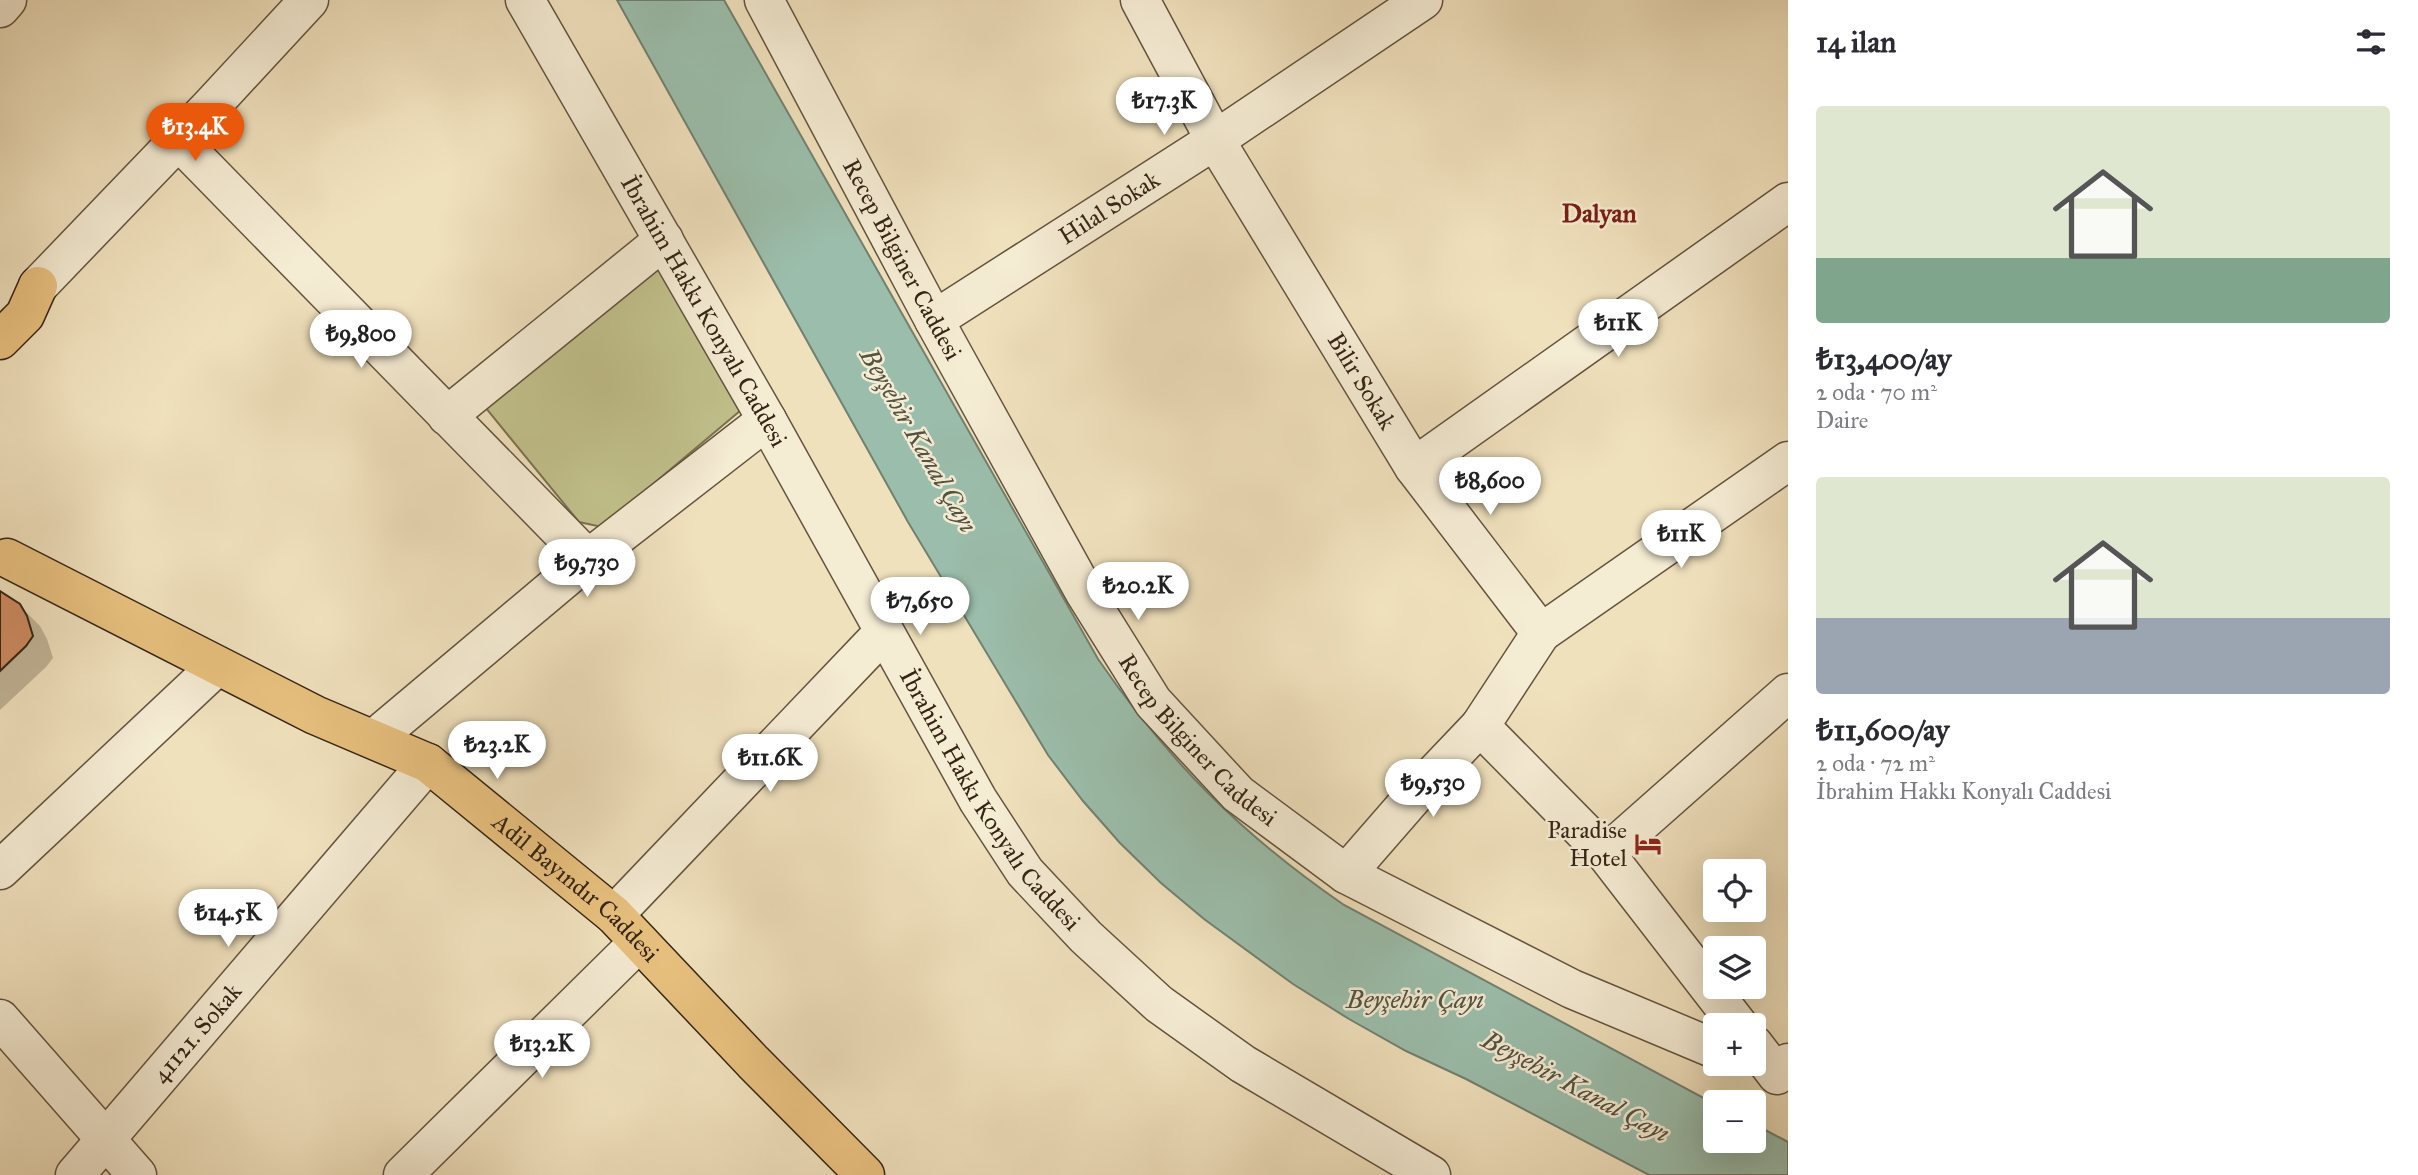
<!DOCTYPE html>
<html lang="tr">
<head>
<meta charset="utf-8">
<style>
	body { margin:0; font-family:"IM FELL Great Primer",serif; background:#f7f7f7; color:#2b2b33; height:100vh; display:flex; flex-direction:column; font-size:26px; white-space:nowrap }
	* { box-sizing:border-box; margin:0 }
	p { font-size:23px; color:#7c7c81 }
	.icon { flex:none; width:38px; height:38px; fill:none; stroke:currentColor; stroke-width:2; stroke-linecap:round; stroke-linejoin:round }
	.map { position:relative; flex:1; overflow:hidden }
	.drawer { display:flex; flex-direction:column; background:#fff; width:630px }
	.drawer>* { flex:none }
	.controls { position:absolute; left:1703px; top:859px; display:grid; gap:14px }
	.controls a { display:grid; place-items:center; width:63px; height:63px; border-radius:7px; background:#fff; box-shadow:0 7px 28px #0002; font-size:35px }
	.price { position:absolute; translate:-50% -60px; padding:0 16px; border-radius:24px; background:#fff; color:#222; font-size:23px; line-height:46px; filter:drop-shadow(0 2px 4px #0008) }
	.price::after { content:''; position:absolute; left:50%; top:42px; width:21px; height:16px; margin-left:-10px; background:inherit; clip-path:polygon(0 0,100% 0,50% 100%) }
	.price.current { background:#ea580c; color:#fff }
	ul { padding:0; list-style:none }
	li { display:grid; align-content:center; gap:14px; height:371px; padding:0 28px }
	li span { display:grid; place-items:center; height:217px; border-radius:7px; color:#555 }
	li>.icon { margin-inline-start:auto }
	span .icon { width:126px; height:126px; fill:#fffc; stroke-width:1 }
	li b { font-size:30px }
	h2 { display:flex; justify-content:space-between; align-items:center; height:84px; padding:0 28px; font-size:30px }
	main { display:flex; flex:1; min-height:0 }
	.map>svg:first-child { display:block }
	.green { fill:#c1c18c; stroke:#7a7350; stroke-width:2 }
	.water { fill:#9bbeac; stroke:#728170; stroke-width:2 }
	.shadow { fill:#0003 }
	.building { fill:#ce8b61; stroke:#342515; stroke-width:2 }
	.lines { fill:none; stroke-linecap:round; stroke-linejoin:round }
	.minor-casing { stroke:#63543f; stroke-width:41 }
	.major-casing { stroke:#342515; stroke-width:41 }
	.minor { stroke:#f5ecd4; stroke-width:38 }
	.major { stroke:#e8c07e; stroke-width:38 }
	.labels { text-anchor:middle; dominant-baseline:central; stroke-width:5; stroke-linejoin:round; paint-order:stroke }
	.street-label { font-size:24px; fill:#342515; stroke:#f5ecd4 }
	.poi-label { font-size:24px; fill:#342515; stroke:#f5ecd4; text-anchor:end }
	.neighbourhood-label { font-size:26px; font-weight:bold; fill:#7a1f14; stroke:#f5ecd4 }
	.water-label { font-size:26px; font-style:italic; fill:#535342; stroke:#f5ecd4 }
</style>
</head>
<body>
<main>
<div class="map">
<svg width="1788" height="1175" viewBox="0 0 1788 1175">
	<rect width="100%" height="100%" fill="#f0e1bd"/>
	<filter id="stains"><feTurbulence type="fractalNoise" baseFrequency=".00286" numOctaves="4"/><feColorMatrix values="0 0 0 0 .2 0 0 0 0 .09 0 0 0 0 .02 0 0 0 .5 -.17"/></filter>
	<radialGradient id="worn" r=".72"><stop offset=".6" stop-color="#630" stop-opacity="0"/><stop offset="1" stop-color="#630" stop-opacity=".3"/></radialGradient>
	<!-- green -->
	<path class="green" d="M661,257l86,148 -145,122 -23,-5 -94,-115z"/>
	<!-- water -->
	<path class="water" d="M617,0h107l374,659c71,103 143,175 246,246l371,199v37h39v-17l34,18v33h-139l-183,-96 -60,-28 -57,-32 -56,-35 -89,-65 -43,-36 -41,-40 -37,-42 -35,-46 -140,-233z"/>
	<!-- shadow -->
	<path class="shadow" d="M0,593l19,12 21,21 7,13 6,19 -7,9 -46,43z"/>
	<!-- building -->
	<path class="building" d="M0,591l20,13 7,12 6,20 -7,10 -26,25z"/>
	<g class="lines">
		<!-- minor casing -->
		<g class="minor-casing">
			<g id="minor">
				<path id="s1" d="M525,0l242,420 211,380 47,72 61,65 73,67 84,60 188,111"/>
				<path id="s2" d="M764,0l170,320 151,273 68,109 85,92 108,80 226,115 143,60"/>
				<path id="s3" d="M1140,0l75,140 199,327 127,166 -61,93 126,128 133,172"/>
				<path d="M0,8l7,-8"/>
				<path d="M177,139l411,420"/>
				<path d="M38,286l173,-180 98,-106"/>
				<path id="s4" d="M934,320l281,-180 208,-140"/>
				<path d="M447,416l217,-176"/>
				<path d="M1414,467l374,-265"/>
				<path d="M1541,633l247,-172"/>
				<path d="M374,739l214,-180 179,-139"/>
				<path d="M1606,854l182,-161"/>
				<path d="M0,870l217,-204"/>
				<path d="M1346,874l74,-85 60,-63"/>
				<path d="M614,915l270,-283"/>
				<path d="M0,1019l137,156"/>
				<path d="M1754,1045l23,30 11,-12"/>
				<path id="s5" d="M75,1175l353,-412"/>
				<path d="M403,1175l236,-233"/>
			</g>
		</g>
		<!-- major casing -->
		<g class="major-casing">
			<g id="major">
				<path d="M0,340l25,-25 13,-29"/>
				<path id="s6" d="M7,558l308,157 113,48 186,152 139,147 112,113"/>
			</g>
		</g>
		<!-- minor -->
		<use href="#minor" class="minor"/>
		<!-- major -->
		<use href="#major" class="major"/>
	</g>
	<!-- icons -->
	<defs>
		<g id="hotel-bare" transform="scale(2.1)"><path d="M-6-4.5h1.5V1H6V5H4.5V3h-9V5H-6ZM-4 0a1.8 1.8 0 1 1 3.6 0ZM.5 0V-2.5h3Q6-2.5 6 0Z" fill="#8f2418" stroke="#f5ecd4" stroke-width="2.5" paint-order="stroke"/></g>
	</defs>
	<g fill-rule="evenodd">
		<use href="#hotel-bare" x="1648" y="844"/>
	</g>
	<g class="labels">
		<!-- street labels -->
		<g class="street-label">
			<text stroke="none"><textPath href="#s4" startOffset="208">Hilal Sokak</textPath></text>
			<text stroke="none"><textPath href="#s2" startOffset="294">Recep Bilginer Caddesi</textPath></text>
			<text stroke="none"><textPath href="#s1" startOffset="359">İbrahim Hakkı Konyalı Caddesi</textPath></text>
			<text stroke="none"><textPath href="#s3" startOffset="441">Bilir Sokak</textPath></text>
			<text stroke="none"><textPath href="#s2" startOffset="861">Recep Bilginer Caddesi</textPath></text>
			<text stroke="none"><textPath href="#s1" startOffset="926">İbrahim Hakkı Konyalı Caddesi</textPath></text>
			<text stroke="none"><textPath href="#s6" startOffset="662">Adil Bayındır Caddesi</textPath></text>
			<text stroke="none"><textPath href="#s5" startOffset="187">41121. Sokak</textPath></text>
		</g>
		<!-- poi labels -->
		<g class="poi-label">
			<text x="1627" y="830">Paradise<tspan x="1627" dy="28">Hotel</tspan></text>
		</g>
		<!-- neighbourhood labels -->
		<g class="neighbourhood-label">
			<text x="1599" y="213">Dalyan</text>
		</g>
		<!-- water labels -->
		<g class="water-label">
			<text transform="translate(919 440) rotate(60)">Beyşehir Kanal Çayı</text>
			<text x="1415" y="999">Beyşehir Çayı</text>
			<text transform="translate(1576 1086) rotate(28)">Beyşehir Kanal Çayı</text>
		</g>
	</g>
	<rect width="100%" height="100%" filter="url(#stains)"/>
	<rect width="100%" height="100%" fill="url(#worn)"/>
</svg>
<div class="controls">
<a><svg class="icon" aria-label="locate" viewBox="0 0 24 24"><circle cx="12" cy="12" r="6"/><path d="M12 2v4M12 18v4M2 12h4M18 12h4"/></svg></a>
<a><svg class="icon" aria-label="layers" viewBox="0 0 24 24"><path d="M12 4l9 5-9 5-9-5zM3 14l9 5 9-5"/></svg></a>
<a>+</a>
<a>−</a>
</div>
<b class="price" style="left:1164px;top:137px">₺17.3K</b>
<b class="price current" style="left:195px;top:163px">₺13.4K</b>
<b class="price" style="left:1618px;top:359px">₺11K</b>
<b class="price" style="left:361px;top:370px">₺9,800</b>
<b class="price" style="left:1490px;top:517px">₺8,600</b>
<b class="price" style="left:1681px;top:570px">₺11K</b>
<b class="price" style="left:587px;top:599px">₺9,730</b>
<b class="price" style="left:1138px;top:622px">₺20.2K</b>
<b class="price" style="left:920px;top:637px">₺7,650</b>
<b class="price" style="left:497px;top:781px">₺23.2K</b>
<b class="price" style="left:770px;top:794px">₺11.6K</b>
<b class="price" style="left:1433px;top:819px">₺9,530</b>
<b class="price" style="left:228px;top:949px">₺14.5K</b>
<b class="price" style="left:542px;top:1080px">₺13.2K</b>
</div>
<section class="drawer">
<h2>14 ilan<svg class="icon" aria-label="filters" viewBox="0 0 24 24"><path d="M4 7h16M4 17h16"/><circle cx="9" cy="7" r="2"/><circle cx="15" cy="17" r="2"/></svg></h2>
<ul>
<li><span style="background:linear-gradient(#dfe7d0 70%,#7fa58c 0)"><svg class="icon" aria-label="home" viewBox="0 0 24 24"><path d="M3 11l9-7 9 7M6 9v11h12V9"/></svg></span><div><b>₺13,400/ay</b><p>2 oda · 70 m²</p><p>Daire</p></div></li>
<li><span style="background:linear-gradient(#dfe7d0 65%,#9aa5b1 0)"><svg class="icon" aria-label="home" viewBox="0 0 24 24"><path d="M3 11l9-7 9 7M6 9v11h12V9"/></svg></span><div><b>₺11,600/ay</b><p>2 oda · 72 m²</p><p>İbrahim Hakkı Konyalı Caddesi</p></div></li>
</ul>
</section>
</main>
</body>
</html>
